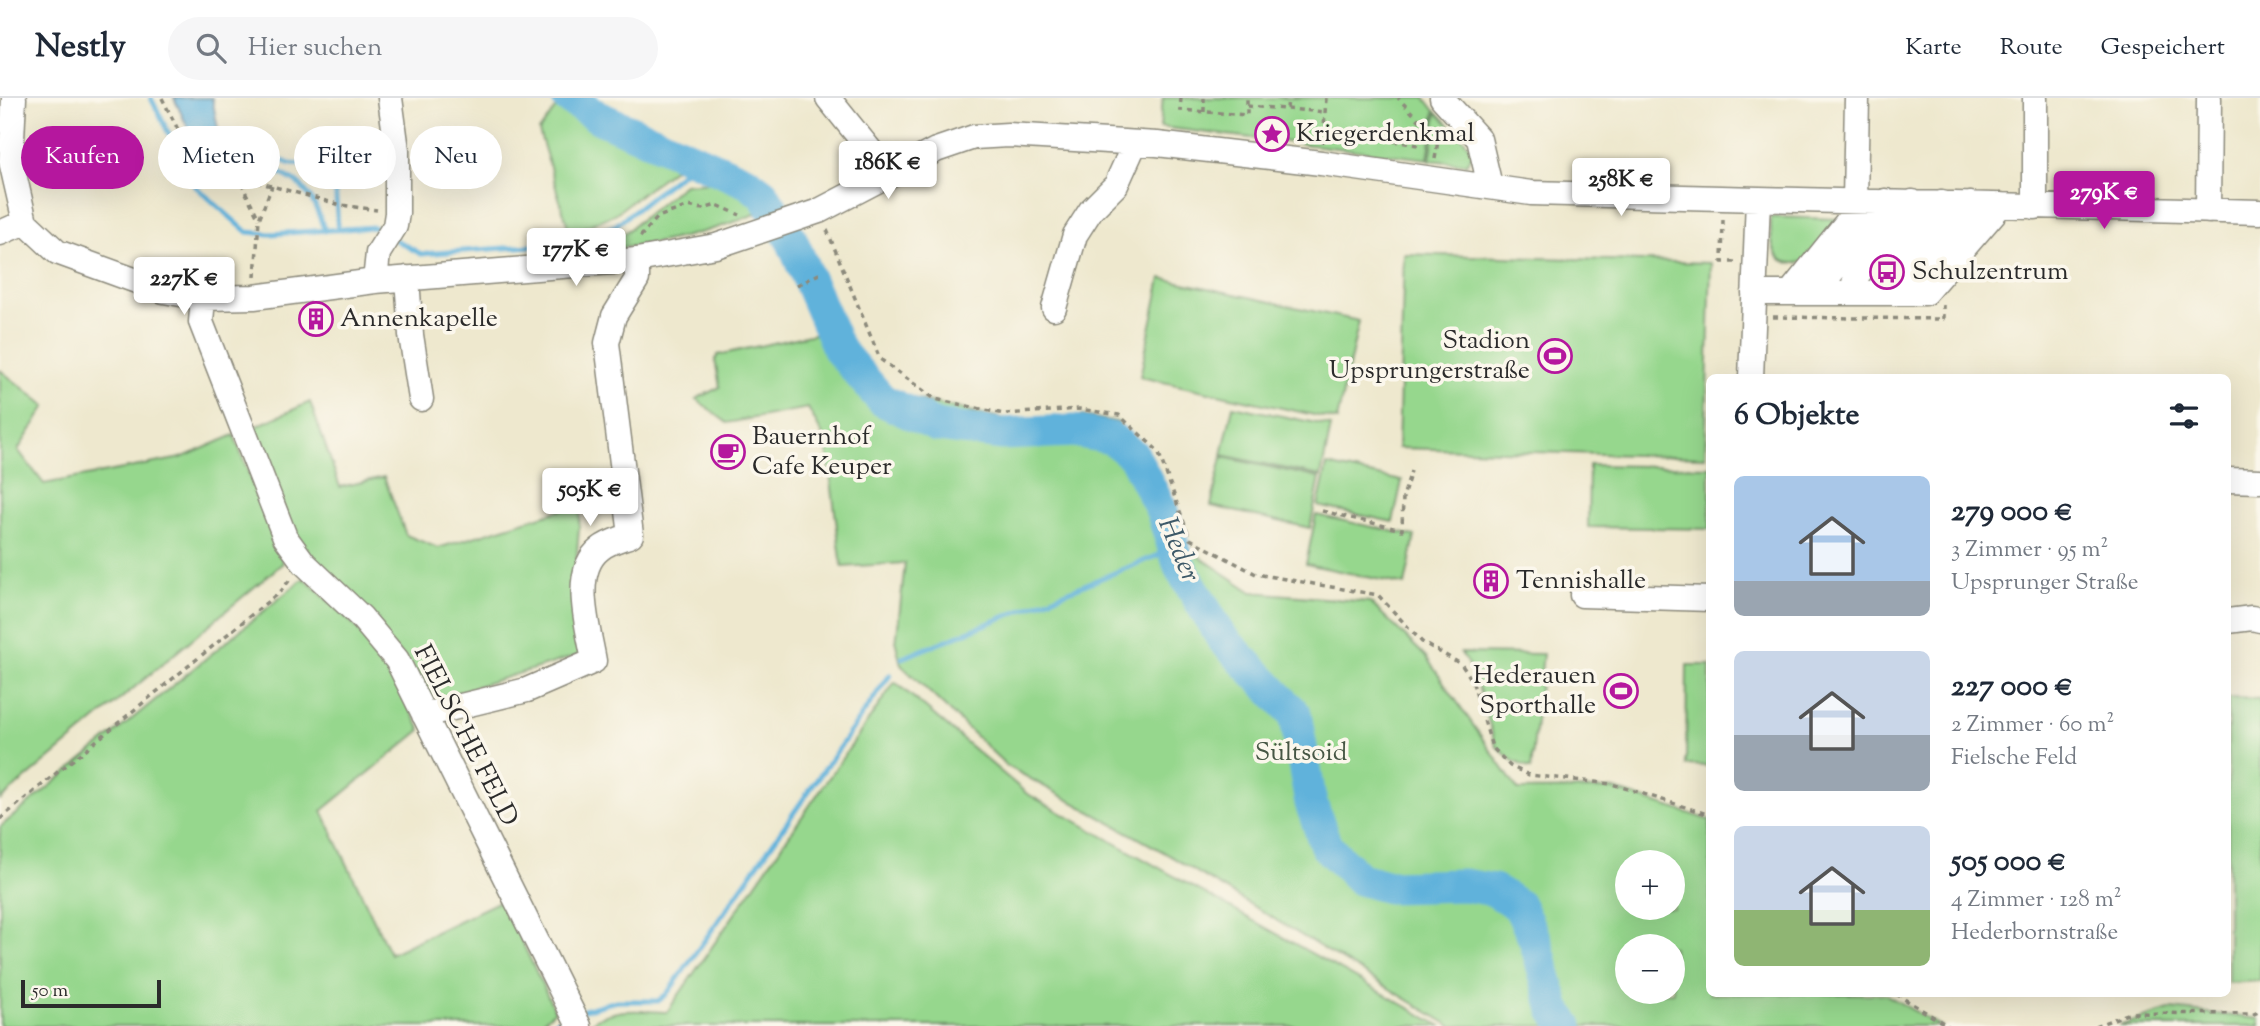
<!DOCTYPE html>
<html lang="de">
<head>
<meta charset="utf-8">
<style>
	body { margin:0; font-family:"Sorts Mill Goudy",serif; background:#f6f6f7; color:#1f2937; height:100vh; display:flex; flex-direction:column; font-size:26px; white-space:nowrap }
	* { box-sizing:border-box; margin:0 }
	p { font-size:23px; color:#747a83 }
	.icon { flex:none; width:38px; height:38px; fill:none; stroke:currentColor; stroke-width:2; stroke-linecap:round; stroke-linejoin:round }
	.map { position:relative; flex:1; overflow:hidden }
	.panel { position:absolute; left:1706px; top:276px; width:525px; height:623px; display:flex; flex-direction:column; background:#fff; border-radius:10px; box-shadow:0 7px 28px #0002 }
	.panel>* { flex:none }
	.banner { position:absolute; left:21px; top:28px; width:665px; height:63px; display:flex; gap:14px }
	.controls { position:absolute; left:1615px; top:752px; display:grid; gap:14px }
	.controls a { display:grid; place-items:center; width:70px; height:70px; border-radius:50%; background:#fff; box-shadow:0 7px 28px #0002; font-size:35px }
	.scale { position:absolute; left:21px; bottom:18px; width:140px; box-sizing:border-box; padding-left:7px; border:4px solid #2b2b2b; border-top:0; font-size:19px; line-height:24px; white-space:nowrap; color:#2b2b2b; -webkit-text-stroke:5px #fbf7ec; paint-order:stroke }
	.price { position:absolute; translate:-50% -60px; padding:0 16px; border-radius:7px; background:#fff; color:#222; font-size:23px; line-height:46px; filter:drop-shadow(0 2px 4px #0008) }
	.price::after { content:''; position:absolute; left:50%; top:42px; width:21px; height:16px; margin-left:-10px; background:inherit; clip-path:polygon(0 0,100% 0,50% 100%) }
	.price.active { background:#b5179e; color:#fff }
	ul { padding:0; list-style:none }
	li { display:flex; align-items:center; gap:21px; height:175px; padding:0 28px }
	li span { display:grid; place-items:center; flex:none; width:196px; height:140px; border-radius:10px; color:#555 }
	li>.icon { margin-inline-start:auto }
	span .icon { width:84px; height:84px; fill:#fffc; stroke-width:1 }
	li b { font-size:30px }
	h2 { display:flex; justify-content:space-between; align-items:center; height:84px; padding:0 28px; font-size:30px }
	.tag { padding:0 24px; border-radius:32px; background:#fff; box-shadow:0 7px 28px #0002; font-size:24px; line-height:63px }
	.tag.active { background:#b5179e; color:#fff }
	header { display:flex; align-items:center; gap:42px; box-sizing:border-box; height:98px; padding:0 35px; background:#fff; border-bottom:2px solid #e0e1e3 }
	header strong { font-size:33px }
	nav { display:flex; gap:38px; margin-inline-start:auto; font-size:24px }
	.search { width:490px; height:63px; background:#f6f6f7; display:flex; align-items:center; gap:18px; box-sizing:border-box; padding:0 24px; border-radius:38px; color:#747a83; font-size:26px }
	.map>svg:first-child { display:block }
	.green { fill:#96d78d; stroke:#60815c; stroke-width:2; fill-rule:evenodd }
	.water { fill:#60b2db; stroke:#466e83; stroke-width:2 }
	.lines { fill:none; stroke-linecap:round; stroke-linejoin:round }
	.stream { stroke:#60b2db; stroke-width:5 }
	.river { stroke:#60b2db; stroke-width:33 }
	.minor-casing { stroke:#8c8a7c; stroke-width:27 }
	.path { stroke:#8c8a7c; stroke-width:3.5; stroke-dasharray:5 5; stroke-linecap:butt }
	.minor { stroke:#fff; stroke-width:24 }
	.labels { text-anchor:middle; dominant-baseline:central; stroke-width:7; stroke-linejoin:round; paint-order:stroke }
	.poi-label { font-size:26px; fill:#2b2b2b; stroke:#fbf7ec; text-anchor:start }
	.street-label { font-size:26px; fill:#2b2b2b; stroke:#fbf7ec }
	.park-label { font-size:26px; fill:#465644; stroke:#fbf7ec }
	.water-label { font-size:28px; font-style:italic; fill:#3e5a69; stroke:#fbf7ec }
</style>
</head>
<body>
<header>
<strong>Nestly</strong>
<div class="search"><svg class="icon" aria-label="search" viewBox="0 0 24 24"><circle cx="10" cy="10" r="6"/><path d="M15 15l6 6"/></svg>Hier suchen</div>
<nav><a>Karte</a><a>Route</a><a>Gespeichert</a></nav>
</header>
<div class="map">
<svg width="2260" height="928" viewBox="0 0 2260 928">
	<rect width="100%" height="100%" fill="#fbf7ec"/>
	<filter id="ink" filterUnits="userSpaceOnUse"><feTurbulence type="fractalNoise" baseFrequency=".0143" numOctaves="2"/><feDisplacementMap in="SourceGraphic" scale="14" xChannelSelector="R" yChannelSelector="G"/><feConvolveMatrix kernelMatrix="1 2 1 2 8 2 1 2 1" color-interpolation-filters="sRGB"/></filter>
	<filter id="wash" filterUnits="userSpaceOnUse"><feTurbulence type="fractalNoise" baseFrequency=".00686" numOctaves="4" result="noise"/><feDisplacementMap in="SourceGraphic" scale="28" xChannelSelector="R" yChannelSelector="G"/><feGaussianBlur stdDeviation="1.57" result="paint"/><feColorMatrix in="noise" values="0 0 0 0 0 0 0 0 0 0 0 0 0 0 0 0 0 1.4 0 .05"/><feComposite in="paint" operator="in"/></filter>
	<g filter="url(#wash)">
		<rect width="100%" height="100%" fill="#eee8ce"/>
		<!-- green -->
		<path class="green" d="M1163,0h262l10,13 -7,48 -268,-32z
			M561,3l35,25 68,28 15,11 -64,49 -45,20 -31,-103z
			M1437,14l34,35 1,7 -6,10 -36,-4z
			M715,84l35,18 8,13c-49,20 -99,32 -153,36l79,-65z
			M1771,119l69,2 -37,43c-32,7 -33,-22 -32,-45z
			M1404,156l307,9 -6,194 -307,-9z
			M1161,180l198,43 -22,99 -197,-43z
			M819,235l8,25 18,21 -11,-22 7,-19 45,54 124,28 73,-4 34,6 31,32 40,95 64,43 118,10 56,55 92,133 94,-1 98,31v174h175l55,32h-489l-289,-175 -155,-85 -106,-101 -5,-21 9,-81 -63,4 -16,-126 -18,-33 -81,15 -31,-24 24,-12 -5,-27 3,-5zM1628,765h45v45h-45zM1628,849h45v45h-45z
			M0,272l46,36 -28,44 26,34 137,-26 53,-23 49,128 -283,237z
			M310,304l30,85 44,-10 22,58 32,13 143,-44 -7,85 6,66 -142,43 -14,-6 -117,-138 -14,-22 -41,-104z
			M1233,308l98,20 -10,50 -99,-21z
			M1222,359l98,21 -10,50 -99,-22z
			M1327,367l75,16 -9,41 -75,-16z
			M1589,367l121,2v62l-122,-2z
			M1316,417l99,21 -10,49 -99,-21z
			M304,480l50,47 35,44 32,61 -99,81 68,143 112,-54 53,111 -18,15h-537v-199z
			M1461,555l82,1 -12,115 -18,-8 -17,-15 -21,-70z
			M1687,567h23v101l-24,-1z
			M895,584l131,111 415,233h-854c21,-20 53,-15 80,-14z
			M2228,600l32,1v282l-32,2z
			M2172,911l88,10v7h-141z"/>
		<!-- water -->
		<path class="water" d="M174,0h38l11,56 40,4 -4,15c-57,-1 -63,-29 -85,-75z"/>
		<g class="lines">
			<!-- stream -->
			<path class="stream" d="M151,0l44,88 52,46 23,2 104,-7 8,5
				M274,59l16,7 44,3 4,63
				M257,67c43,13 54,24 68,66
				M394,141l27,15 152,-11 43,-18 81,-64
				M902,560l272,-109
				M584,912l32,-9h42l9,-7 223,-319
				M550,928l8,-6"/>
			<!-- river -->
			<path class="river" d="M568,0l32,20 147,64 16,12 29,47 47,109 43,50 55,26 64,8 73,-3 37,7 23,18 28,55 18,56 42,71 73,76 16,89 15,43 34,33 29,8 75,-2 30,5 25,16 16,34 20,70 12,16"/>
		</g>
	</g>
	<g filter="url(#ink)">
		<g class="lines">
			<!-- minor casing -->
			<g class="minor-casing">
				<path id="minor" d="M14,0l-3,63 14,61 32,30 107,39 39,7 51,-1 121,-16 262,-21 79,-14 103,-35 117,-61 38,-13 34,-2 149,9 164,19 210,30 729,19
					M828,0l62,77
					M1442,0l37,41 11,47
					M1855,102l2,-102
					M2035,109v-109
					M2208,113l1,-113
					M0,135l25,-11
					M407,180l4,57 10,64
					M375,183l3,-28 17,-27 2,-13v-63l-7,-52
					M1754,195h171l76,-88
					M1790,195l74,-92
					M1823,195l6,-17 57,-75
					M1851,195l5,-16 57,-75
					M1878,195l7,-16 57,-74
					M1905,195l5,-15 61,-74
					M203,200l-2,24 84,215 19,26 57,54 36,43 182,366
					M1054,210l21,-73 16,-25 25,-25 19,-42
					M1751,280l7,-179
					M2228,382l32,1
					M1582,497l128,4
					M2228,523l24,-3 8,2
					M424,617l103,-25 67,-29c-5,-31 -24,-89 6,-112 8,-7 21,-10 31,-14l-24,-192 7,-27 23,-37v-19"/>
			</g>
			<!-- path -->
			<path class="path" d="M162,0l34,67 18,13 43,4 84,23 36,5
				M1181,0l-1,12 67,5v-17
				M1247,8l78,6
				M1287,11l1,-11
				M1204,14v-14
				M1324,32l94,15 4,-22 -24,-25
				M1323,45l3,-45
				M1435,61l5,-31
				M241,85l18,36
				M1723,122l-1,42h13
				M827,132l53,129 55,40 69,15 75,-5 40,6 39,36 32,88 66,35 122,21 44,47 39,22 11,16 20,67 18,19 19,9 83,9 98,31
				M640,139l18,-20 30,-11 15,3 14,-4 23,10
				M255,179l4,-58 13,-33
				M797,187l24,-12
				M1773,219l170,2v-14
				M1322,413l80,19 1,-33 8,-26
				M0,721l282,-229 9,-12
				M1896,896l52,32
				M2095,928l35,-13 124,1 6,-3"/>
			<!-- minor -->
			<use href="#minor" class="minor"/>
		</g>
	</g>
	<!-- icons -->
	<defs>
		<g id="sight-ring" transform="scale(1.75)"><circle r="9.5" fill="#fbf7ec" stroke="#b5179e" stroke-width="1.5"/><path d="M0-6L1.8-2.2L6-1.7L2.9 1.2L3.7 5.4L0 3.3L-3.7 5.4L-2.9 1.2L-6-1.7L-1.8-2.2Z" fill="#b5179e"/></g>
		<g id="bus-ring" transform="scale(1.75)"><circle r="9.5" fill="#fbf7ec" stroke="#b5179e" stroke-width="1.5"/><path d="M-5-6H5V4H4V6H2V4H-2V6H-4V4H-5ZM-3.5-4V0h7V-4ZM-3.5 1.2v1.5H-2V1.2ZM2 1.2v1.5H3.5V1.2Z" fill="#b5179e"/></g>
		<g id="building-ring" transform="scale(1.75)"><circle r="9.5" fill="#fbf7ec" stroke="#b5179e" stroke-width="1.5"/><path d="M-4-6H4V6H1V3H-1V6H-4ZM-2.5-4.3h1.7v1.8h-1.7ZM.8-4.3h1.7v1.8H.8ZM-2.5-1h1.7V.8h-1.7ZM.8-1h1.7V.8H.8Z" fill="#b5179e"/></g>
		<g id="stadium-ring" transform="scale(1.75)"><circle r="9.5" fill="#fbf7ec" stroke="#b5179e" stroke-width="1.5"/><path d="M0-5a6.5 5 0 1 0 0 10a6.5 5 0 1 0 0-10ZM-3.5-1.8h7v3.6h-7Z" fill="#b5179e"/></g>
		<g id="cafe-ring" transform="scale(1.75)"><circle r="9.5" fill="#fbf7ec" stroke="#b5179e" stroke-width="1.5"/><path d="M-5.5-4.5H6V0H3Q3 3.5 0 3.5H-2.5Q-5.5 3.5-5.5 0ZM3-3.2v2h1.7v-2ZM-6 4.5H4V6H-6Z" fill="#b5179e"/></g>
	</defs>
	<g fill-rule="evenodd">
		<use href="#sight-ring" x="1272" y="36"/>
		<use href="#bus-ring" x="1887" y="174"/>
		<use href="#building-ring" x="316" y="221"/>
		<use href="#stadium-ring" x="1555" y="258"/>
		<use href="#cafe-ring" x="728" y="354"/>
		<use href="#building-ring" x="1491" y="483"/>
		<use href="#stadium-ring" x="1621" y="593"/>
	</g>
	<g class="labels">
		<!-- poi labels -->
		<g class="poi-label">
			<text x="1296" y="36">Kriegerdenkmal</text>
			<text x="1912" y="174">Schulzentrum</text>
			<text x="340" y="221">Annenkapelle</text>
			<text x="1530" y="243" text-anchor="end">Stadion<tspan x="1530" dy="30">Upsprungerstraße</tspan></text>
			<text x="752" y="339">Bauernhof<tspan x="752" dy="30">Cafe Keuper</tspan></text>
			<text x="1516" y="483">Tennishalle</text>
			<text x="1596" y="578" text-anchor="end">Hederauen<tspan x="1596" dy="30">Sporthalle</tspan></text>
		</g>
		<!-- street labels -->
		<g class="street-label">
			<text transform="translate(465 638) rotate(63)">FIELSCHE FELD</text>
		</g>
		<!-- park labels -->
		<g class="park-label">
			<text x="1301" y="655">Sültsoid</text>
		</g>
		<!-- water labels -->
		<g class="water-label">
			<text transform="translate(1178 452) rotate(67)">Heder</text>
		</g>
	</g>
</svg>
<div class="controls">
<a>+</a>
<a>−</a>
</div>
<div class="scale">50 m</div>
<b class="price" style="left:888px;top:103px">186K €</b>
<b class="price" style="left:1621px;top:120px">258K €</b>
<b class="price active" style="left:2104px;top:133px">279K €</b>
<b class="price" style="left:576px;top:190px">177K €</b>
<b class="price" style="left:184px;top:219px">227K €</b>
<b class="price" style="left:590px;top:430px">505K €</b>
<div class="banner">
<a class="tag active">Kaufen</a>
<a class="tag">Mieten</a>
<a class="tag">Filter</a>
<a class="tag">Neu</a>
</div>
<section class="panel">
<h2>6 Objekte<svg class="icon" aria-label="filters" viewBox="0 0 24 24"><path d="M4 7h16M4 17h16"/><circle cx="9" cy="7" r="2"/><circle cx="15" cy="17" r="2"/></svg></h2>
<ul>
<li><span style="background:linear-gradient(#a9c7e8 75%,#9aa5b1 0)"><svg class="icon" aria-label="home" viewBox="0 0 24 24"><path d="M3 11l9-7 9 7M6 9v11h12V9"/></svg></span><div><b>279 000 €</b><p>3 Zimmer · 95 m²</p><p>Upsprunger Straße</p></div></li>
<li><span style="background:linear-gradient(#c9d6e8 60%,#9aa5b1 0)"><svg class="icon" aria-label="home" viewBox="0 0 24 24"><path d="M3 11l9-7 9 7M6 9v11h12V9"/></svg></span><div><b>227 000 €</b><p>2 Zimmer · 60 m²</p><p>Fielsche Feld</p></div></li>
<li><span style="background:linear-gradient(#c9d6e8 60%,#8fb573 0)"><svg class="icon" aria-label="home" viewBox="0 0 24 24"><path d="M3 11l9-7 9 7M6 9v11h12V9"/></svg></span><div><b>505 000 €</b><p>4 Zimmer · 128 m²</p><p>Hederbornstraße</p></div></li>
</ul>
</section>
</div>
</body>
</html>
